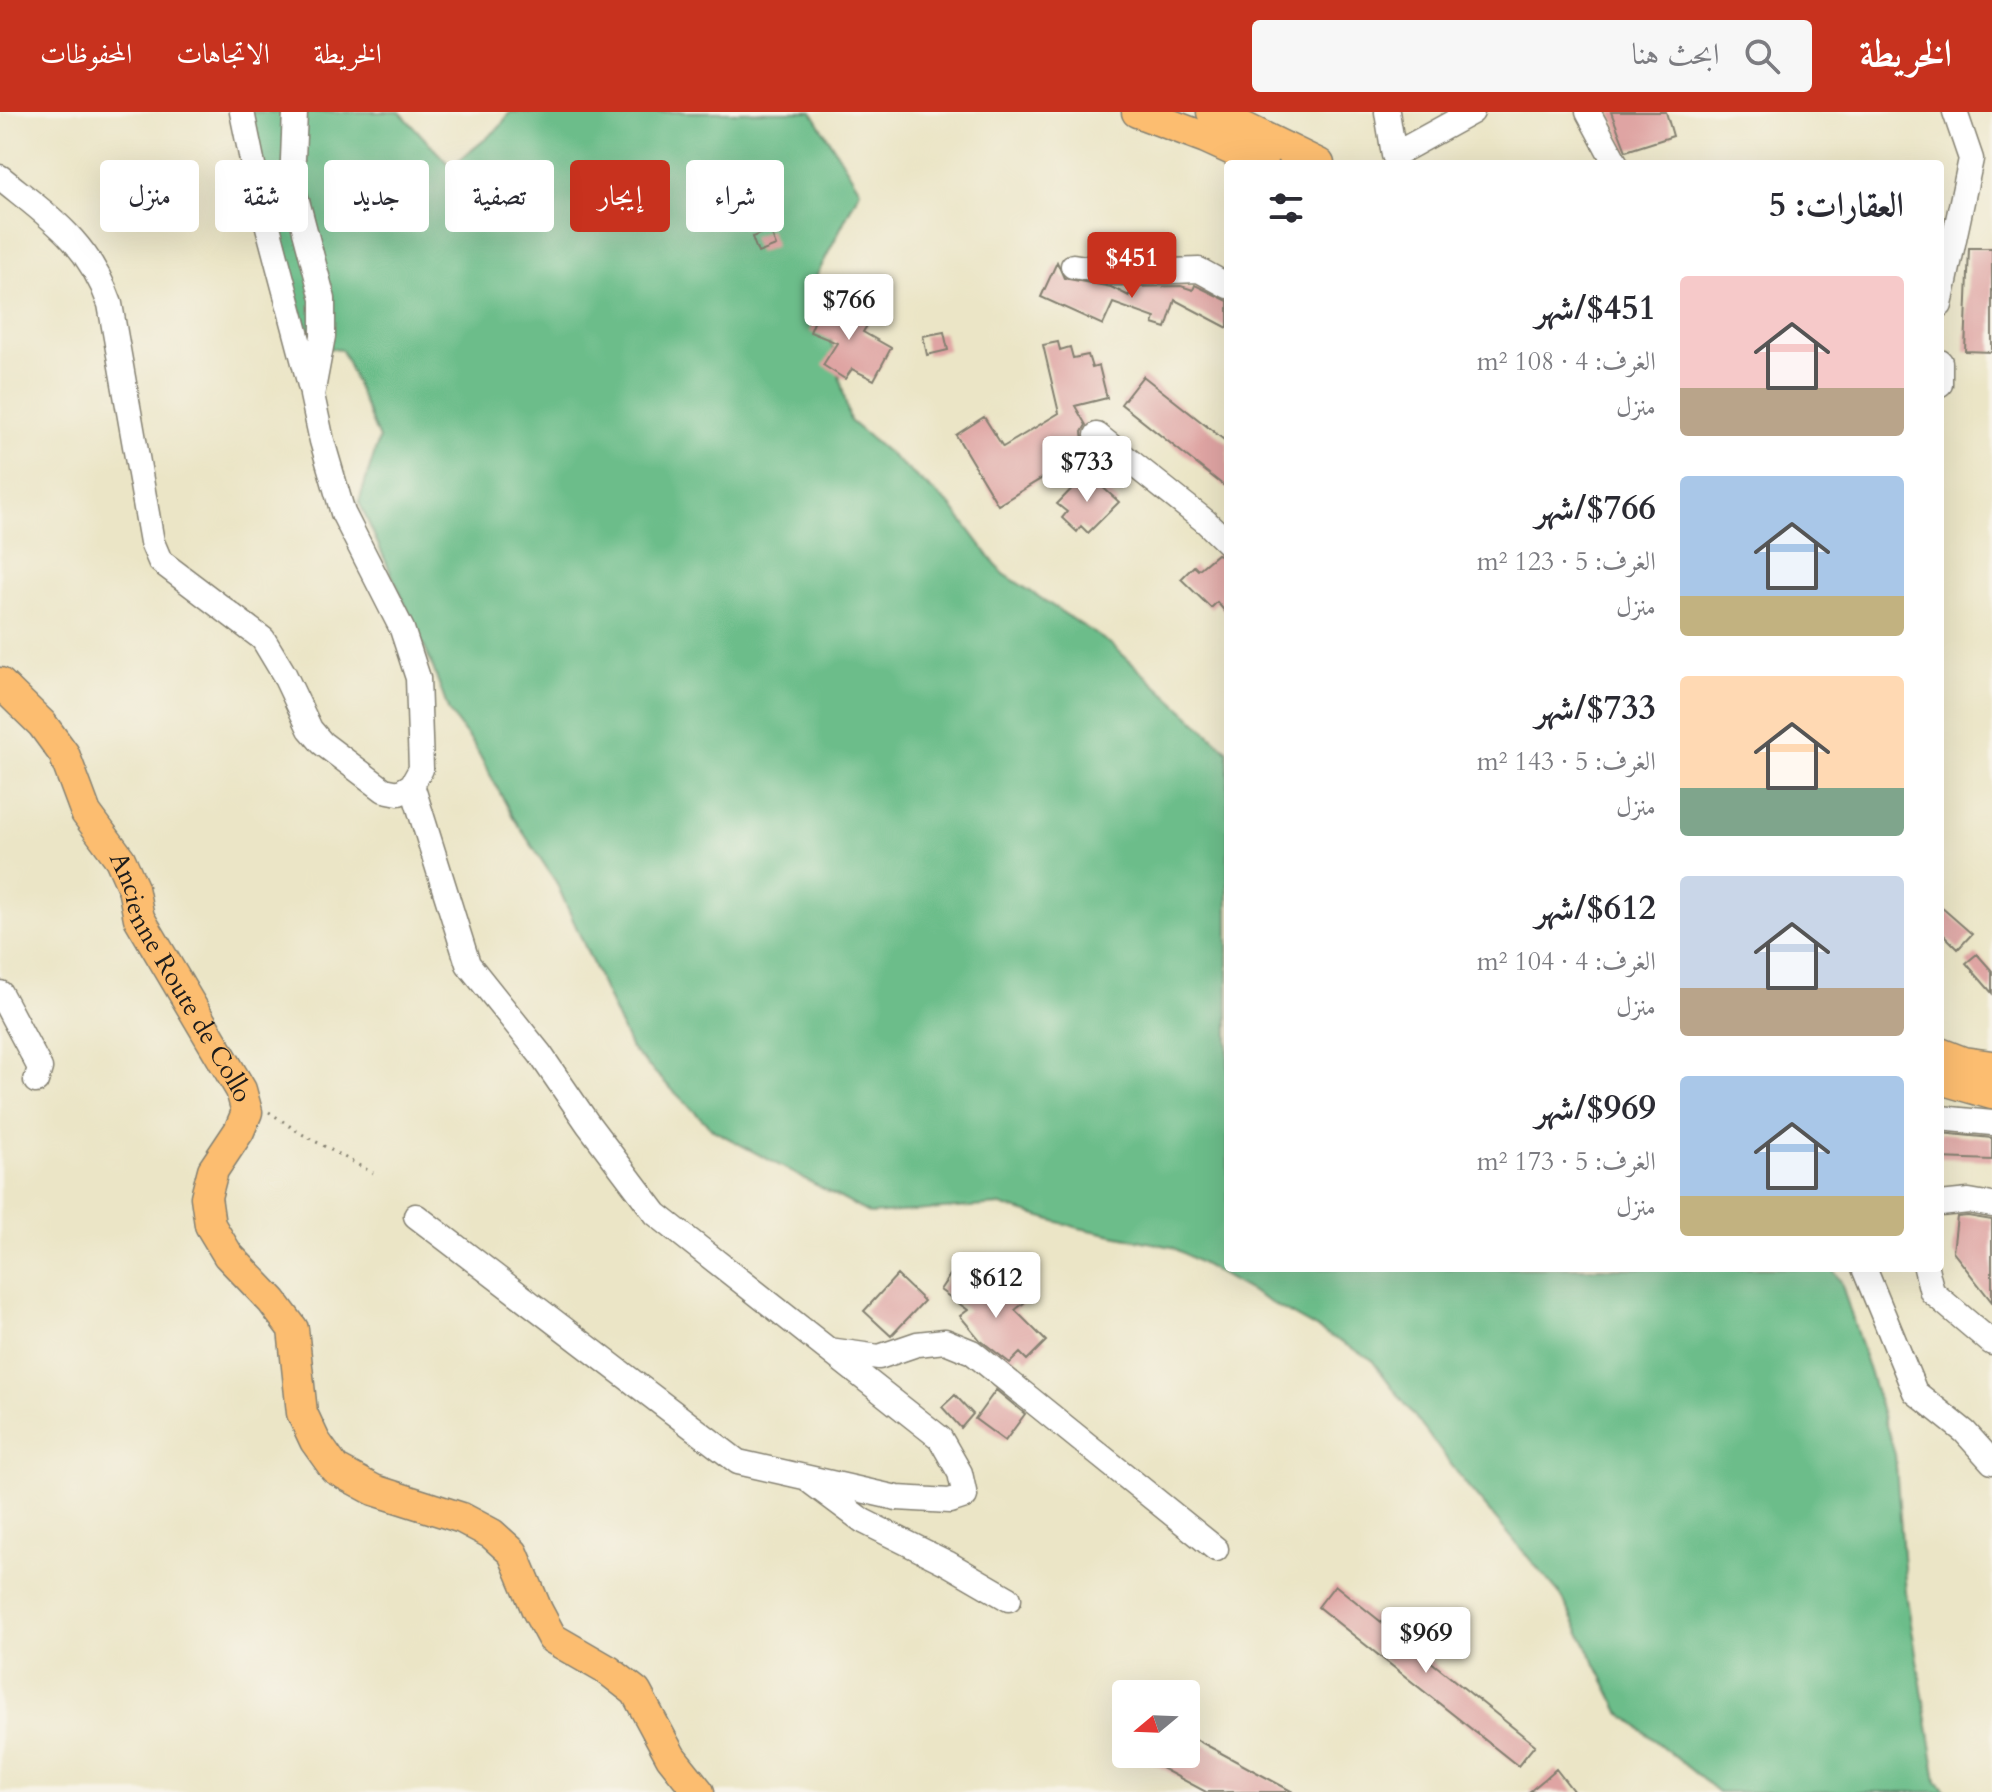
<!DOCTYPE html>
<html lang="ar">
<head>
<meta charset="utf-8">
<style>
	body { margin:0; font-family:Cardo,Amiri,serif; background:#f7f7f7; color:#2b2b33; direction:rtl; height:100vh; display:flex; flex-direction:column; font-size:30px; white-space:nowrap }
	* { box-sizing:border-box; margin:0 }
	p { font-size:26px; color:#7c7c81 }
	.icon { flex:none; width:44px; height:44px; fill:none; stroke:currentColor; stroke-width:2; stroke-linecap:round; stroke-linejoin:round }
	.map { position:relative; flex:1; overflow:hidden; direction:ltr }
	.drawer { position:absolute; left:1224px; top:48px; width:720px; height:1112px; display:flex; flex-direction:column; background:#fff; border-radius:8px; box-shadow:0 8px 32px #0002; direction:rtl }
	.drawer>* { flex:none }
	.banner { position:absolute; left:24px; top:48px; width:760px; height:72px; direction:rtl; display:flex; gap:16px }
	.needle { width:52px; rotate:251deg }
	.buttons { position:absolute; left:1112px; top:1568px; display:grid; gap:16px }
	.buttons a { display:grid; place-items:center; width:88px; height:88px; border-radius:8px; background:#fff; box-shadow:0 8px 32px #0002; font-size:40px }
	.price { position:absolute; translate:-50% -68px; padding:0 18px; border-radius:8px; background:#fff; color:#222; font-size:26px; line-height:52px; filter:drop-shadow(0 2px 4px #0008) }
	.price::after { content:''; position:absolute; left:50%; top:48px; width:24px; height:18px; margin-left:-12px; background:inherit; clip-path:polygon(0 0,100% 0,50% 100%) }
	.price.on { background:#c8321e; color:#fff }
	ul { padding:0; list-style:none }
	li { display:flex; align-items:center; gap:24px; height:200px; padding:0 40px }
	li span { display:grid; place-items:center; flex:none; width:224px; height:160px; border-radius:8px; color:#555 }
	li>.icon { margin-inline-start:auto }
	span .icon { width:96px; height:96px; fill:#fffc; stroke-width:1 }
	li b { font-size:34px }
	h2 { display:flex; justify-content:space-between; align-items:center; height:96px; padding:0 40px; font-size:34px }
	.pill { padding:0 28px; border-radius:8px; background:#fff; box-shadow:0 8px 32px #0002; font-size:28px; line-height:72px }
	.pill.on { background:#c8321e; color:#fff }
	header { display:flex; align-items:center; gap:48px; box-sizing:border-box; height:112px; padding:0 40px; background:#c8321e; color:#fff }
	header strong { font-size:38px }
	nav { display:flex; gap:44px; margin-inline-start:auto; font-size:28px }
	.search { width:560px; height:72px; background:#f7f7f7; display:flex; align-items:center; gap:20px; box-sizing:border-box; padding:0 28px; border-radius:8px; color:#7c7c81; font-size:30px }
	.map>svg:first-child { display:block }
	.forest { fill:#6cbd8a; stroke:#446c53; stroke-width:2 }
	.building { fill:#dfa4a3 }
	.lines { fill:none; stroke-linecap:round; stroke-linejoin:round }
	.minor-casing { stroke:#848071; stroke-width:27 }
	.major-casing { stroke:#848071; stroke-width:33 }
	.path { stroke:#848071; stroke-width:3; stroke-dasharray:2 6; stroke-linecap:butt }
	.minor { stroke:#fff; stroke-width:24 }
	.major { stroke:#fcbd6f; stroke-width:30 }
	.labels { text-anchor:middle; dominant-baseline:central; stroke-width:8; stroke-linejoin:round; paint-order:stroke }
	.street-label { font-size:26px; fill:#1c1c1c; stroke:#f7f3e8 }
</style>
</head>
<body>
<header>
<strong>الخريطة</strong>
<div class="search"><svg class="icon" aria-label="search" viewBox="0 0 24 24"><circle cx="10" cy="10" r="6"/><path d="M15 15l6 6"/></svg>ابحث هنا</div>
<nav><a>الخريطة</a><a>الاتجاهات</a><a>المحفوظات</a></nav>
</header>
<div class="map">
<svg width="1992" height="1680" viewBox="0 0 1992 1680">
	<rect width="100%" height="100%" fill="#f7f3e8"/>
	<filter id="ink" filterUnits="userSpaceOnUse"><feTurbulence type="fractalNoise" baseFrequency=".0125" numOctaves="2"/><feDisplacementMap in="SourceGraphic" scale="16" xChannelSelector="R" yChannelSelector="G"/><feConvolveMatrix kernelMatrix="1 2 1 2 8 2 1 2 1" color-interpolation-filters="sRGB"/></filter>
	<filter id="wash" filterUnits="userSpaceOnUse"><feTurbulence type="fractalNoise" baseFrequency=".006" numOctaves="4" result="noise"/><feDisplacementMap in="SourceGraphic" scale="32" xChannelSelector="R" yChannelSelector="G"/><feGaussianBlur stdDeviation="1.8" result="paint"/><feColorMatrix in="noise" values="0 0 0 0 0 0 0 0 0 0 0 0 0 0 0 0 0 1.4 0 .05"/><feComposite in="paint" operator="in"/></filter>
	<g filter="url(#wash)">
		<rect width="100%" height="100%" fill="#ebe5c6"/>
		<!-- forest -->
		<path class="forest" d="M242,0h158l51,55 48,-39 11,-16h302l48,78 -44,87 34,144 102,86 49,65 111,73 116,106v517h604l9,14 54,172 11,139 31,188 10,11h-229l-98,-80 -58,-115 -96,-113 -95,-125 -199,-112 -93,-19 -79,-23 -130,9 -157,-84 -82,-81 -75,-167 -43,-65 -39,-72 -25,-33 -18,-50 -72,-160 20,-63 -37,-89 -31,-4z"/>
		<g id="blocks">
			<!-- building -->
			<path class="building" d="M1611,0h55l7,24 -47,15z
				M770,118l6,16 -18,7 -6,-16z
				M1969,136h23v104l-27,-1z
				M1057,150l7,16 47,9 18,9 3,-9 49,-1 12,4 2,-5 33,16v27l-53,-28 -9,28 -13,-4 2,-6 -42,-15 -10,22 -62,-28z
				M825,184l17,7 -2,5 28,16 -5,8 28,16 -17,32 -22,-11 -7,10 -22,-14 14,-22 -27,-11z
				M944,220l4,18 -21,5 -4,-19z
				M1058,230l2,8 10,-3 3,11 15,-3 4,13 7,-2 8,32 -32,8 11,19 -4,7 1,8 7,9 -92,56 -42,-70 28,-18 19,30 56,-34 -16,-68z
				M1143,264l85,67v46l-107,-85z
				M1087,361l32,29 -31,31 -7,-7 -4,6 -15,-14 5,-6 -10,-8z
				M1217,442l11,4v57l-11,-13 -6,6 -30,-29 13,-13 4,4z
				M1940,794l32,28 -14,15 -18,-18z
				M1977,842l15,17v22l-26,-30z
				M1940,1021l52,5v22l-52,-2z
				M1968,1104l24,4v82l-39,-50 4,-35z
				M897,1163l27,26 -33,35 -27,-25z
				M950,1163l33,22 15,-13 8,11 6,-5 12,13 -9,7 31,31 -19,19 -7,-7 -10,10 -30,-23 -20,-24 8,-6 -28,-20z
				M996,1278l29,24 -20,27 -30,-22z
				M955,1283l18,19 -12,14 -19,-21z
				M1335,1473l200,160 -17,21 -200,-159z
				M1186,1622l107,58h-87l-71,-38h51z
				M1556,1657l18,23h-45l17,-14z"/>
		</g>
	</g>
	<g filter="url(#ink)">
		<use href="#blocks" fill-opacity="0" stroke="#848071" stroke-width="2"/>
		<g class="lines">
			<!-- minor casing -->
			<g class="minor-casing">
				<path id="minor" d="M242,0l16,77 53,200
					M1387,0l7,43 78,-43
					M1588,0l28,52
					M0,65c49,40 88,64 110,127l42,238 8,19 103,78 21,35 26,55 12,14 62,47 15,3 13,-8 9,-16 -3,-91 -16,-49 -59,-116 -21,-72 -10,-46 11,-59v-37l-31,-117 3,-70
					M1073,154l43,7 83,-3 29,16
					M1940,193l31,-146 -16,-47
					M1940,250v22
					M1097,323l108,86 23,22
					M412,673l56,179 72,90 48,70 68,90 284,224 20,35 5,23 -15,5 -53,-3 -159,-36 -322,-246
					M0,881l40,75 -4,13
					M1940,1006l52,5
					M1940,1092l29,-3 23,4
					M1864,1156l51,124 50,40 27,30
					M1926,1156l6,24 60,51
					M829,1238l50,7 38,-13 28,-3 27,11 244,197
					M812,1371l51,38 84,42 62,36"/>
			</g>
			<!-- major casing -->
			<g class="major-casing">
				<g id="major">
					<path d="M1137,0l69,26 57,26"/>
					<path d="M1212,0l107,52"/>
					<path id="s1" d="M0,571l42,41 22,30 22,59 34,46 13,29 6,30 102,172 6,22 -8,19 -26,39 -7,27 4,28 18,30 44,46 21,28 9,84 13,28 20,28 39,21 88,28 30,16 21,19 24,57 15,28 57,33 27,21 35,65 28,35"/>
					<path d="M1940,941l23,9 29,4"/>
					<path d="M1940,967l52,15"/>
				</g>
			</g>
			<!-- path -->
			<path class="path" d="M269,1000l31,21 73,40"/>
			<!-- minor -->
			<use href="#minor" class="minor"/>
			<!-- major -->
			<use href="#major" class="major"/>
		</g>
	</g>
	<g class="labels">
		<!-- street labels -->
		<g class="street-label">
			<text stroke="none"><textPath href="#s1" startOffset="350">Ancienne Route de Collo</textPath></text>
		</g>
	</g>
</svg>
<div class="buttons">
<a><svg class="needle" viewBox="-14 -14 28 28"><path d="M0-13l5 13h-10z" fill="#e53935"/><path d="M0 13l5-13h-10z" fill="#7c7c81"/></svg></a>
</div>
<b class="price on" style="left:1132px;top:188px">$451</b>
<b class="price" style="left:849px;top:230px">$766</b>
<b class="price" style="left:1087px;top:392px">$733</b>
<b class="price" style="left:996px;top:1208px">$612</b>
<b class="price" style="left:1426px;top:1563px">$969</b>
<div class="banner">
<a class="pill">شراء</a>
<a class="pill on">إيجار</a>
<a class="pill">تصفية</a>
<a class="pill">جديد</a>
<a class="pill">شقة</a>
<a class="pill">منزل</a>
</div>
<section class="drawer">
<h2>العقارات: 5<svg class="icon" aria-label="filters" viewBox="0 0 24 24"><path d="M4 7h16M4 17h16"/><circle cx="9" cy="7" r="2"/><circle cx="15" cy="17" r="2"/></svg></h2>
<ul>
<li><span style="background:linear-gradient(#f6c9c9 70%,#b9a48a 0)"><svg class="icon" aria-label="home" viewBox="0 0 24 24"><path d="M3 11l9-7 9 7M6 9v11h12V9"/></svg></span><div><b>$451/شهر</b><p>الغرف: 4 · 108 m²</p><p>منزل</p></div></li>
<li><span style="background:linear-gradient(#a9c7e8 75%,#c2b280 0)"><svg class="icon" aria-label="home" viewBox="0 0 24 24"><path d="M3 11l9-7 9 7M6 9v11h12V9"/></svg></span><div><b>$766/شهر</b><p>الغرف: 5 · 123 m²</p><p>منزل</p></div></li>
<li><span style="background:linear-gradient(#ffd9b3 70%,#7fa58c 0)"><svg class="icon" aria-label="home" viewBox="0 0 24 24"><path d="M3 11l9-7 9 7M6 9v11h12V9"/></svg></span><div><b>$733/شهر</b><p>الغرف: 5 · 143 m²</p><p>منزل</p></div></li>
<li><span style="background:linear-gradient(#c9d6e8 70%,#b9a48a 0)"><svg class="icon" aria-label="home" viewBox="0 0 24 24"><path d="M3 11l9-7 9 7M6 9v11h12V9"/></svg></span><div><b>$612/شهر</b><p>الغرف: 4 · 104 m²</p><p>منزل</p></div></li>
<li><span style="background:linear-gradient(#a9c7e8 75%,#c2b280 0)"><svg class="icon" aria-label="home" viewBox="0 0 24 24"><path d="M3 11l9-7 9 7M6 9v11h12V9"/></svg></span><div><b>$969/شهر</b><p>الغرف: 5 · 173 m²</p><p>منزل</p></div></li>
</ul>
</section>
</div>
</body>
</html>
